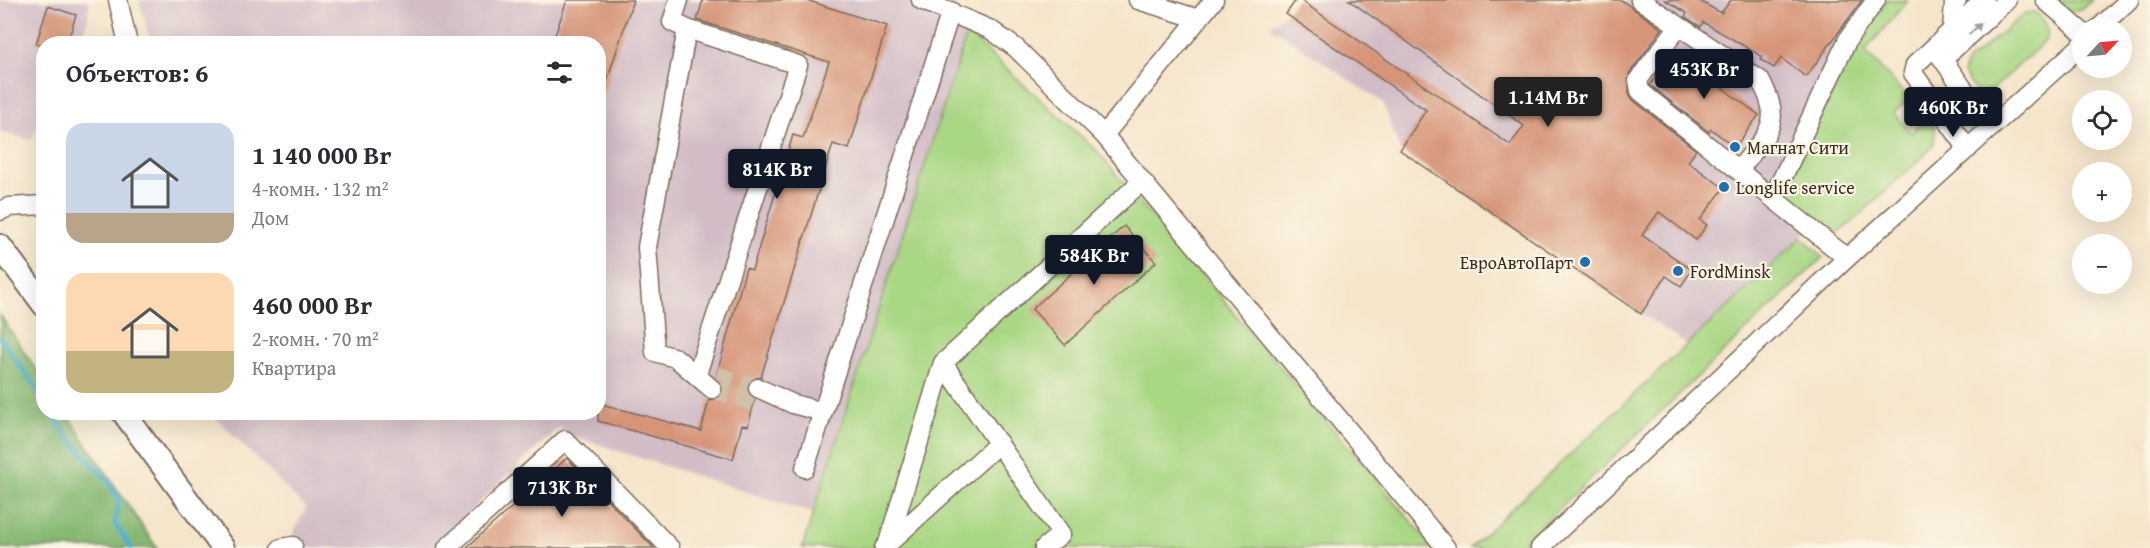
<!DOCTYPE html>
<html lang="ru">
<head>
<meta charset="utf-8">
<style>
	body { margin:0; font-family:"Gentium Book Plus",serif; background:#f7f7f7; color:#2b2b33; height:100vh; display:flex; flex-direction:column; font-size:22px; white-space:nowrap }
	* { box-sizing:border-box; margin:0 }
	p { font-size:20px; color:#7c7c81 }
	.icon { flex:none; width:33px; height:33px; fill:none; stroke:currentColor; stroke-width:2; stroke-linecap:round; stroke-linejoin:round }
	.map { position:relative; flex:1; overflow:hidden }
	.panel { position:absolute; left:36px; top:36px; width:570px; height:384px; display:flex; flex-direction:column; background:#fff; border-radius:24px; box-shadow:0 6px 24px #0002 }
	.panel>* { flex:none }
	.needle { width:39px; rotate:64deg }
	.controls { position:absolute; left:2072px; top:18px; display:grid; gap:12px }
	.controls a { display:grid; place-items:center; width:60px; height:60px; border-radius:50%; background:#fff; box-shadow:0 6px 24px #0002; font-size:30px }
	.price { position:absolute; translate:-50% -51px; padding:0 14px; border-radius:6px; background:#111827; color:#fff; font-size:20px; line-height:39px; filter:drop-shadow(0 2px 3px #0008) }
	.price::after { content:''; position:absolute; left:50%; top:36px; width:18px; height:14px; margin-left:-9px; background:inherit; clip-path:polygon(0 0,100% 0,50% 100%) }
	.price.current { background:#222; color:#fff }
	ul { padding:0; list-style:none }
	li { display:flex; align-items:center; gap:18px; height:150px; padding:0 30px }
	li span { display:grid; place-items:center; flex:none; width:168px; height:120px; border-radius:18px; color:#555 }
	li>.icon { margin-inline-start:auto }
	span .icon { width:72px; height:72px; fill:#fffc; stroke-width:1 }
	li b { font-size:26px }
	h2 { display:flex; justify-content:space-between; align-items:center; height:72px; padding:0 30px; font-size:26px }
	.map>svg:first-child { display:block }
	.industrial { fill:#d2bdc7 }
	.green { fill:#a9d784; stroke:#728051; stroke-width:1.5 }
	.forest { fill:#86b872; stroke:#607148; stroke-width:1.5 }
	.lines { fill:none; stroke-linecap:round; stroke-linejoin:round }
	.stream { stroke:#4badca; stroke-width:5 }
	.building { fill:#d69478 }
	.minor-tunnel { stroke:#d0c0a8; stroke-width:18; stroke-dasharray:18 9; stroke-linecap:butt }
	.minor-casing { stroke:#7c6b5a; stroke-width:21 }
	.major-casing { stroke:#7c6b5a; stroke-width:26 }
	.minor { stroke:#fff; stroke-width:18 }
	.major { stroke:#fff; stroke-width:22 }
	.oneway { fill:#a79f9a }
	.poi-dot { fill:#1f6fb2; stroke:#fcf5e5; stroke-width:2 }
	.labels { text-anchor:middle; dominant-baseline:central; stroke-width:4.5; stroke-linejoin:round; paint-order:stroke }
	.poi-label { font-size:18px; fill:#3b2a1e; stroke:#fcf5e5; text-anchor:start }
</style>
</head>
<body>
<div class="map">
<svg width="2150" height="548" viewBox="0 0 2150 548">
	<rect width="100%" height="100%" fill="#fcf5e5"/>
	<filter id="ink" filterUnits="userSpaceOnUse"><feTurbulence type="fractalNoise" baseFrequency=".0167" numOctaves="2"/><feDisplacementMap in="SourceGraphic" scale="12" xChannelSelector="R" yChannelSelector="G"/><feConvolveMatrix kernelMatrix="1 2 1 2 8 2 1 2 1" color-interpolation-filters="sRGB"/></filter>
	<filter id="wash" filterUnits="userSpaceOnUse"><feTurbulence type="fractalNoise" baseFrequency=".008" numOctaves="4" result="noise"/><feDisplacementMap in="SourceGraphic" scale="24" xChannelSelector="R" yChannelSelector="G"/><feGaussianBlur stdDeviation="1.35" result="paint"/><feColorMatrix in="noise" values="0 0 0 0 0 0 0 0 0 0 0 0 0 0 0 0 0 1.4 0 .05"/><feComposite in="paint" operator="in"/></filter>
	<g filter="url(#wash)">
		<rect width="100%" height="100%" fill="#f5e5ca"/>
		<!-- industrial -->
		<path class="industrial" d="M0,0h89l-1,19 -10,24 -34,1 -1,71 -12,25 -31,-8z
			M139,0h811l17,32 -155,481 -246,-79 -7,-7 -128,121h-141l3,-2 1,-14 12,-24 -95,-95 387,-1v-368l-447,-1z
			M1296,0h591l-35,50 -66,138 6,16 24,19 -128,122 -288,-195 -17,-47 -113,-77 16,-12z"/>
		<!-- green -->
		<path class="green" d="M1887,0h21l-43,51 44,48 -15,14 17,20 16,-14 8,9 -1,15 -4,7 -87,80c-18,8 -53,-25 -57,-43l66,-137z
			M2057,0h35l-9,8 -12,4z
			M2034,12c11,7 16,15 12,28l-54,50 -15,3 -14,-20 4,-11 58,-49z
			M967,33l128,116 339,399h-632z
			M1802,237l21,20 -305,291h-48z"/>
		<!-- forest -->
		<path class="forest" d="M0,315l43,65 1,32 22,1 91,135h-157z"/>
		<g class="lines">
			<!-- stream -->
			<path class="stream" d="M0,338l44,61
				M52,412l14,23 43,47 10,19 -4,23 16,24"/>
		</g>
		<g id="blocks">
			<!-- building -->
			<path class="building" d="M567,0h66l-32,99h-3v-55h-46z
				M703,0h103l81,26 -38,123 -16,-5 -72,233 -9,2 -4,5 1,10 6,5 -7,27 -6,-1 -9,34 -135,-38v-18l103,28 8,-31 7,-1 7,-7 -1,-7 -6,-8 30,-109 6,2 41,-135 10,3 26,-76 -132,-42z
				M1296,0h4l210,145 14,-19 -175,-126h272l41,29 -33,45v20l4,6 63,50 -8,12 36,26 -24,32 7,5 -11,15 -37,-28 -17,23 50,35 -11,16 -15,-10 -25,38 -241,-164 26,-40 -140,-96z
				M1665,0h33l23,13 10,-13h131l-56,77 -25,-19 -7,10 -13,-8 2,-3 -60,-35 -2,5 -16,-10 2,-4z
				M48,6l28,9 -9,29h-31z
				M1673,52l86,63 -24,32 -24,-18 -2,3 -59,-47z
				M1124,226l32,36 -91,83 -33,-36z
				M567,458l87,90h-188z"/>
		</g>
	</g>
	<g filter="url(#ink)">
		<use href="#blocks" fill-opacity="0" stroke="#7c6b5a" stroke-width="1.5"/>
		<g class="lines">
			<!-- minor-tunnel -->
			<path class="minor-tunnel" d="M716,375l42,13
				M712,389l42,13"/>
			<!-- minor casing -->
			<g class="minor-casing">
				<path id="minor" d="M118,0l10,44
					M679,0l-7,22 15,7 -40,218 8,105 21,6 36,31
					M921,0l70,30 25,18 88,87 342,413
					M1138,0l61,19
					M1640,0l120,80c26,44 5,55 -21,90
					M2045,0l37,32
					M1679,26l-41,54 2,11 207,167
					M2099,28l30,-28
					M687,29l111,36 -101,309
					M1952,29l2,-26 3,-3
					M1934,47l57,81
					M1943,59l64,-59
					M1104,135l110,-135
					M1968,149l-55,-76 2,-8 69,-65
					M1773,198l75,-159 28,-39
					M0,211l9,-4 35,-2
					M943,363l118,171 -17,14
					M758,388l35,16 30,8
					M805,468l146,-457
					M890,542l109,-99
					M281,548l12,-2
					M447,548l118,-108 105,108
					M884,548l4,-5 55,-180 199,-182
					M1540,548l307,-290 235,-213"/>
			</g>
			<!-- major casing -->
			<g class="major-casing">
				<path id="major" d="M0,246l44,59
					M123,412l100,136"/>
			</g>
			<!-- minor -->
			<use href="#minor" class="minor"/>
			<!-- major -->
			<use href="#major" class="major"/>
		</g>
		<!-- one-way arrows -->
		<defs><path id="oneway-solid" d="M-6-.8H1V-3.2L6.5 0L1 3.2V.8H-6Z" transform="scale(1.5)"/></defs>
		<use class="oneway" href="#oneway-solid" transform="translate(1975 29) rotate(-43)"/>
	</g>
	<!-- markers -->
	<g class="poi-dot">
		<circle cx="1735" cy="147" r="6"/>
		<circle cx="1724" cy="187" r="6"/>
		<circle cx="1585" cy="262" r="6"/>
		<circle cx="1678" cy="271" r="6"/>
	</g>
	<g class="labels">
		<!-- poi labels -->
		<g class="poi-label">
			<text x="1747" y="147">Магнат Cити</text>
			<text x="1736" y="187">Longlife service</text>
			<text x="1573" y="262" text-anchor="end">ЕвроАвтоПарт</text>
			<text x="1690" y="271">FordMinsk</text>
		</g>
	</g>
</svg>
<div class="controls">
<a><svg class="needle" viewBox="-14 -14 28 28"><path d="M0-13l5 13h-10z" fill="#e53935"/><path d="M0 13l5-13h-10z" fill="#7c7c81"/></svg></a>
<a><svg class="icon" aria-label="locate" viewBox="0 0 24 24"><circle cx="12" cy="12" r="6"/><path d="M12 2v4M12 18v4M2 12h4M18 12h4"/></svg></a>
<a>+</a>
<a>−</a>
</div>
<b class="price" style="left:1704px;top:100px">453K Br</b>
<b class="price current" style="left:1548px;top:128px">1.14M Br</b>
<b class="price" style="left:1953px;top:138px">460K Br</b>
<b class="price" style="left:777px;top:200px">814K Br</b>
<b class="price" style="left:1094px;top:286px">584K Br</b>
<b class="price" style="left:562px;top:518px">713K Br</b>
<section class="panel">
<h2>Объектов: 6<svg class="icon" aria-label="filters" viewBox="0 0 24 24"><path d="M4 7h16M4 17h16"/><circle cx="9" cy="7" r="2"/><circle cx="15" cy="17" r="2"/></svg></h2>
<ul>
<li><span style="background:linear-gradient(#c9d6e8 75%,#b9a48a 0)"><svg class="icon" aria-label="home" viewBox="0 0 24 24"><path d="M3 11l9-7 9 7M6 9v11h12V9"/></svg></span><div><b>1 140 000 Br</b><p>4-комн. · 132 m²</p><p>Дом</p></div></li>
<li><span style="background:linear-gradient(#ffd9b3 65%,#c2b280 0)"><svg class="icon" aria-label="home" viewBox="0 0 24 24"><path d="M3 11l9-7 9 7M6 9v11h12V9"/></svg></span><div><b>460 000 Br</b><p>2-комн. · 70 m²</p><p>Квартира</p></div></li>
</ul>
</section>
</div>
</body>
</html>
